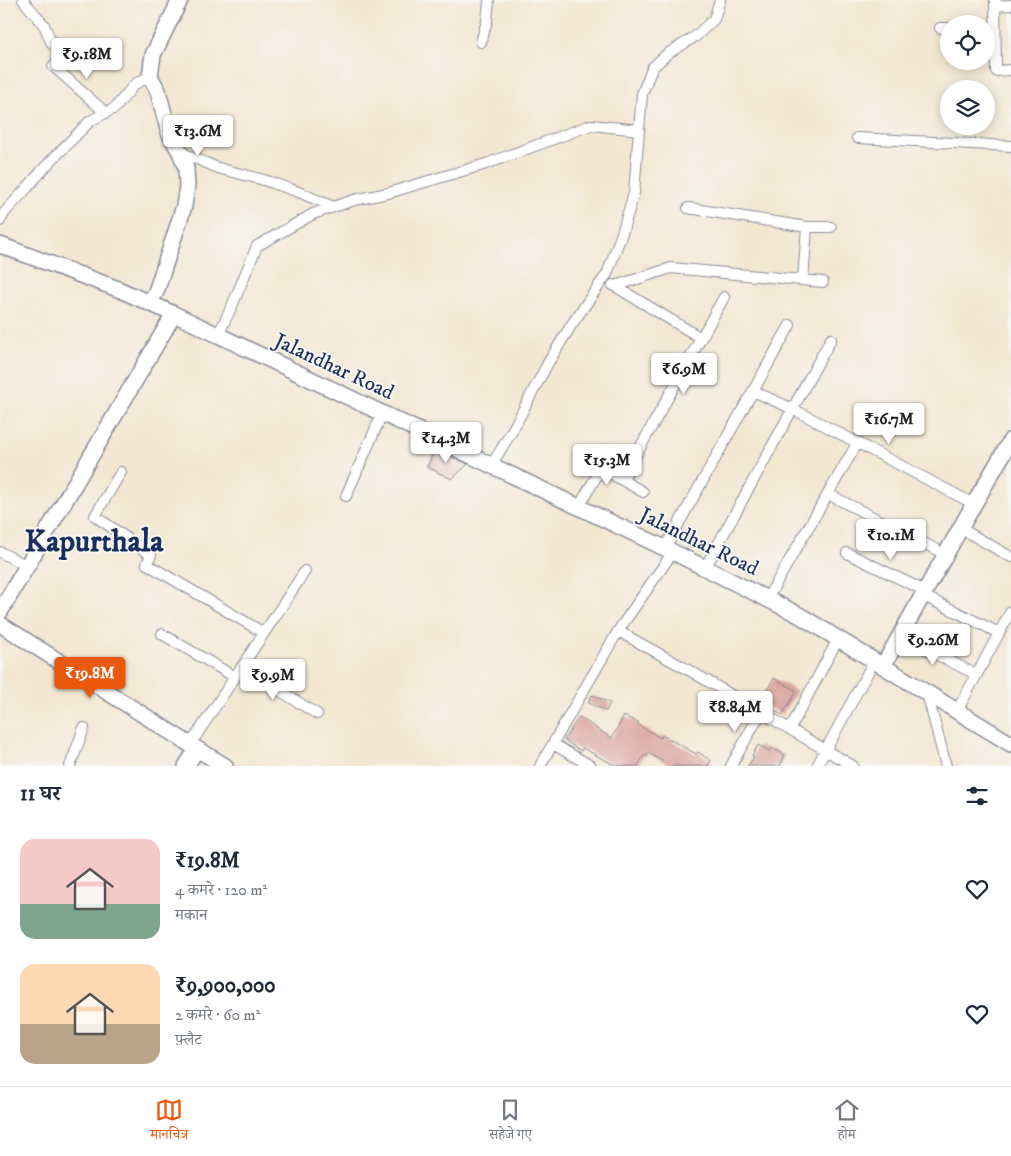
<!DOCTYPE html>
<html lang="hi">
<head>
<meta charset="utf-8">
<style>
	body { margin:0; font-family:"IM FELL DW Pica","Noto Serif Devanagari",serif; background:#f6f6f7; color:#1f2937; height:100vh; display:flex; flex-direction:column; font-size:19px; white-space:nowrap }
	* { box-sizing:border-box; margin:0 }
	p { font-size:16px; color:#747a83 }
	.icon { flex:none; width:28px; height:28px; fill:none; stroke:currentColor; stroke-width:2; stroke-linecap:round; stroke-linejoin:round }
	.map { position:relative; height:766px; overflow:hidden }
	.side { display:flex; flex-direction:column; background:#fff; flex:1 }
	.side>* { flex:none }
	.controls { position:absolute; left:940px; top:15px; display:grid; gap:10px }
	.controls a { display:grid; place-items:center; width:55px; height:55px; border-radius:50%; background:#fff; box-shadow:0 2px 12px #0003; font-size:25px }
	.price { position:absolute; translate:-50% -42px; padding:0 11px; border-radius:5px; background:#fff; color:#222; font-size:16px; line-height:32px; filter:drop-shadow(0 1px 2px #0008) }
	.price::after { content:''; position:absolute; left:50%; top:30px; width:15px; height:11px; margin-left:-8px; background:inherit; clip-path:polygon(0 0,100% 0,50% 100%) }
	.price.current { background:#ea580c; color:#fff }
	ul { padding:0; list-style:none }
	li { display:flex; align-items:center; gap:15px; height:125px; padding:0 20px }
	li span { display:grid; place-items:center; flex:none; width:140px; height:100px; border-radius:15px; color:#555 }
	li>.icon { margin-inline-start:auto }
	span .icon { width:60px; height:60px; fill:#fffc; stroke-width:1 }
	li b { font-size:21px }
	h2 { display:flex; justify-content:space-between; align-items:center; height:60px; padding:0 20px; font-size:21px }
	.menu { display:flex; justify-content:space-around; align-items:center; height:70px; border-top:1px solid #e0e1e3; background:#fff; font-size:14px; color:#747a83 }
	.menu a { display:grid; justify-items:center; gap:2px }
	.menu .current { color:#ea580c }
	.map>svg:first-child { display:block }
	.building { fill:#dba59f }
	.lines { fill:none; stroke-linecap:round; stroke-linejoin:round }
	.street-casing { stroke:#878b98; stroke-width:12 }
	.secondary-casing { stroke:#878b98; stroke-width:18 }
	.street { stroke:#fff; stroke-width:10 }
	.secondary { stroke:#fff; stroke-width:15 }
	.labels { text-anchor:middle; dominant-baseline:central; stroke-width:4; stroke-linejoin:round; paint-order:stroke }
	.street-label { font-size:21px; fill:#1b2f5e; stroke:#f6f6f2 }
	.town-label { font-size:31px; font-weight:bold; fill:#1b2f5e; stroke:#f6f6f2 }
</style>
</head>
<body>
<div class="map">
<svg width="1011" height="766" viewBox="0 0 1011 766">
	<rect width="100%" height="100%" fill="#f6f6f2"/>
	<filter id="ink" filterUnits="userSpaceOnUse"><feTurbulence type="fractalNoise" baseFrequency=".02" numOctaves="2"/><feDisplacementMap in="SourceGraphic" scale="10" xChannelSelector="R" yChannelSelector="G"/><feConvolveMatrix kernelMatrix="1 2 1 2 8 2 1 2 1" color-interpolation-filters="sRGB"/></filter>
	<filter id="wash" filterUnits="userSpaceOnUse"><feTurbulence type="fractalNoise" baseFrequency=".0096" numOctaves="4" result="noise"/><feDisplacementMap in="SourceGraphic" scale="20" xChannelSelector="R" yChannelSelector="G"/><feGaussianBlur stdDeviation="1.12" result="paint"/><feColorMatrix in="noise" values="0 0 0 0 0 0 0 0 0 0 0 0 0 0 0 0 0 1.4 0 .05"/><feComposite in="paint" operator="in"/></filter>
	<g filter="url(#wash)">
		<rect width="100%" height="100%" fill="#f3e7d2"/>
		<g id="blocks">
			<!-- building -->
			<path class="building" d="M435,449l33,15 -16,15 -25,-12z
				M774,678l23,13 -15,24 -22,-14z
				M592,695l18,8 -4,8 -18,-8z
				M624,716l15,7 -1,2 23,13 1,-3 34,19 2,-2 13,9 -3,5h-37l-23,-13 -2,4 -2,-2 -6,11h-22l-33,-18 -2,3 -17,-11 15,-23 17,11h-1l17,10z
				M758,745l12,6 2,-3 13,7 -5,11h-32l6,-9 -2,-1z"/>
		</g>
	</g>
	<g filter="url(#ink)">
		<use href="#blocks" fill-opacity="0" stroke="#878b98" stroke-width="1"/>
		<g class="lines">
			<!-- street casing -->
			<g class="street-casing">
				<path id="street" d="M23,0l21,25 8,19
					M995,0l1,71 15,-1
					M995,6l16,-1
					M940,28h9
					M481,42l6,-21 2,-21
					M53,66l53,47
					M639,130l3,-36 10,-26 15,-14 29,-18 18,-17 6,-19
					M857,138l154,8
					M180,152l38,16 46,12 32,11 38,16
					M688,208l119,19h24
					M0,221l5,-9 22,-24 19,-22 44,-45 25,-13 20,-24 15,-8
					M803,280l4,-53
					M613,285l88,53
					M615,286l56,-18 152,14
					M218,335l14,-29 25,-60 56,-32 41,-14 34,-7 98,-29 105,-39 48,5 -5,63 -12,40 -15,41 -35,50 -24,39 -36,68 -21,35
					M753,391l40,18 181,95
					M121,472l-26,44 56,39 -4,9 117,69
					M622,480l102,-183
					M828,494l117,60
					M346,496l36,-82
					M579,507l22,-39 42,24
					M960,528l51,29
					M665,548l125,-223
					M0,552l27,14
					M847,553l78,38
					M705,568l126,-229
					M922,595l77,38
					M767,599l91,-157
					M618,631l74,41 161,94
					M162,634l73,43
					M900,636l77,39
					M242,667l75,47
					M927,693l19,73
					M957,711l54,-100
					M790,729l48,-90
					M553,744l38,22
					M190,745l115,-174
					M70,766l14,-38
					M540,766l78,-135 55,-79
					M731,766l30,-54
					M817,766l57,-105"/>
			</g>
			<!-- secondary casing -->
			<g class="secondary-casing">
				<path id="secondary" d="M0,245l118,44 56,25 499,238 126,63 212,129
					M149,303l7,-11 20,-61 8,-25 3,-20 -1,-18 -6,-16 -11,-19 -11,-42 -8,-15 3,-21 27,-55
					M0,612l174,-298
					M0,624l197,125
					M883,666l91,-162 37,-64
					M186,766l11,-17 28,17"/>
			</g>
			<!-- street -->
			<use href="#street" class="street"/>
			<!-- secondary -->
			<use href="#secondary" class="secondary"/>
		</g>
	</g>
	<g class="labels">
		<!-- street labels -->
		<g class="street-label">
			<text transform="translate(334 367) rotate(25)">Jalandhar Road</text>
			<text transform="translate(699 542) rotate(26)">Jalandhar Road</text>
		</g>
		<!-- town labels -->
		<g class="town-label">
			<text x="94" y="542">Kapurthala</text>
		</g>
	</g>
</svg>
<div class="controls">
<a><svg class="icon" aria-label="locate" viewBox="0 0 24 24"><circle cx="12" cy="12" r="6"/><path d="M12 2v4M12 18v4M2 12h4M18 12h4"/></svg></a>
<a><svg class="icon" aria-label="layers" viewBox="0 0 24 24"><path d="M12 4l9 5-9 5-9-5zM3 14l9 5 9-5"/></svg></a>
</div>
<b class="price" style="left:87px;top:80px">₹9.18M</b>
<b class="price" style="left:198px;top:157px">₹13.6M</b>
<b class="price" style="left:684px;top:395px">₹6.9M</b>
<b class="price" style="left:889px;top:445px">₹16.7M</b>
<b class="price" style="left:446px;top:464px">₹14.3M</b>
<b class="price" style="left:607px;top:486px">₹15.3M</b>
<b class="price" style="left:891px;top:561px">₹10.1M</b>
<b class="price" style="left:933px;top:666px">₹9.26M</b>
<b class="price current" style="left:90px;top:699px">₹19.8M</b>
<b class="price" style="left:273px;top:701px">₹9.9M</b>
<b class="price" style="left:735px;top:733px">₹8.84M</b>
</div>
<section class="side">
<h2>11 घर<svg class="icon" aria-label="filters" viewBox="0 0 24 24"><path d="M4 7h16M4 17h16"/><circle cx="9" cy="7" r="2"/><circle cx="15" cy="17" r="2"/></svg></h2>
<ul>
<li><span style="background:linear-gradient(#f6c9c9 65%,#7fa58c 0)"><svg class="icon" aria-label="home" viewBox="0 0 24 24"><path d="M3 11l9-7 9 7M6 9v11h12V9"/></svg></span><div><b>₹19.8M</b><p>4 कमरे · 120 m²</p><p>मकान</p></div><svg class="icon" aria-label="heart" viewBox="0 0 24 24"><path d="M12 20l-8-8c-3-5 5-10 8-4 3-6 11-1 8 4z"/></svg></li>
<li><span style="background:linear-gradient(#ffd9b3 60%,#b9a48a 0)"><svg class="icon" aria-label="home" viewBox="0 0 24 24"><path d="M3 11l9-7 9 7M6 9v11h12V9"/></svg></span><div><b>₹9,900,000</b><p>2 कमरे · 60 m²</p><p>फ़्लैट</p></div><svg class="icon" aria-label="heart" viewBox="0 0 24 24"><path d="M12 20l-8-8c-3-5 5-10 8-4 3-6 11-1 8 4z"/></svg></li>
</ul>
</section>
<nav class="menu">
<a class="current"><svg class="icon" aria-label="map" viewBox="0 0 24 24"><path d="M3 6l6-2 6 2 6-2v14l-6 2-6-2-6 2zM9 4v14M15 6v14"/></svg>मानचित्र</a>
<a><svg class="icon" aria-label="saved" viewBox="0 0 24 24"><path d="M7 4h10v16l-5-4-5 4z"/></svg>सहेजे गए</a>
<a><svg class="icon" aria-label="home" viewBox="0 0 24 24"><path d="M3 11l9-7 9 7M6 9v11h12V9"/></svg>होम</a>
</nav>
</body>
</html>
